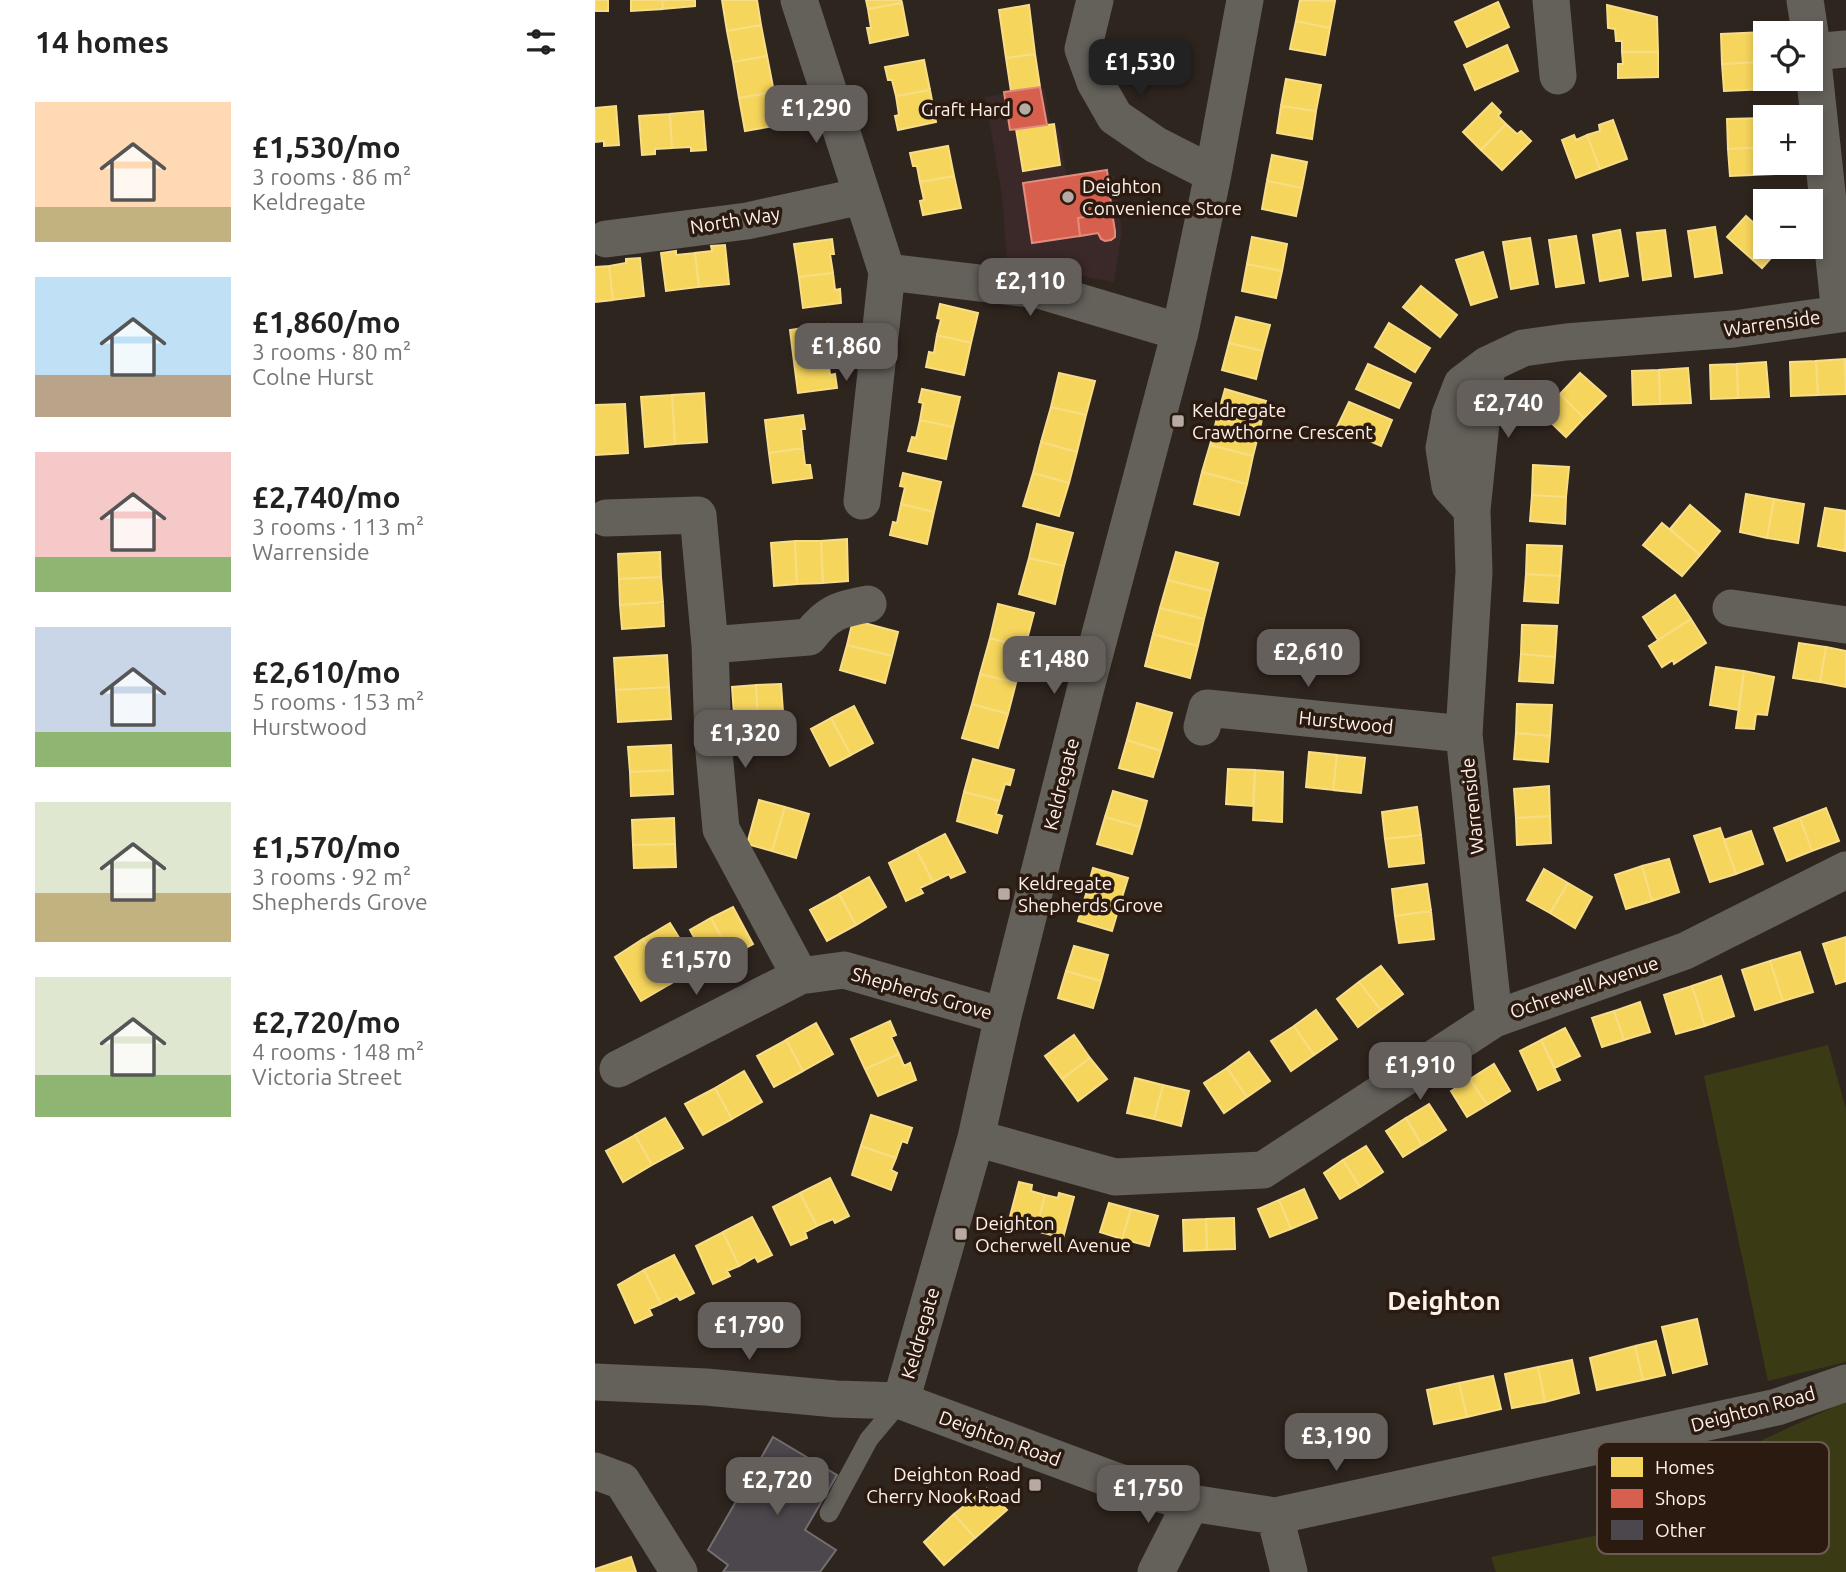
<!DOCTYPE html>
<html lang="en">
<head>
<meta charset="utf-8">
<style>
	body { margin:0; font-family:Ubuntu,sans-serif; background:#f2f2f2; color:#222; height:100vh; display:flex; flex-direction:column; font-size:26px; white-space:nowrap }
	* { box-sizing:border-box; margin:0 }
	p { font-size:23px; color:#767676 }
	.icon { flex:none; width:38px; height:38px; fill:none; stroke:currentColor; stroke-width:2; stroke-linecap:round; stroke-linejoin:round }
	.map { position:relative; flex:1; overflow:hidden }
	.side { display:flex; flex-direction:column; background:#fff; width:595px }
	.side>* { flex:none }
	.buttons { position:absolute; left:1158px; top:21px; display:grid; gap:14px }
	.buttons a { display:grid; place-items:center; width:70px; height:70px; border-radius:0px; background:#fff; box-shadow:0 4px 10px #0003; font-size:35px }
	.price { position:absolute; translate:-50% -60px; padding:0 16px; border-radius:14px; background:#655f5c; color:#fff; font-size:23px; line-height:46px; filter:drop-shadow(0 2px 4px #0008) }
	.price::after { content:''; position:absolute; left:50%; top:42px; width:21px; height:16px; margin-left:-10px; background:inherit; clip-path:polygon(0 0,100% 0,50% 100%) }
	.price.active { background:#222; color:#fff }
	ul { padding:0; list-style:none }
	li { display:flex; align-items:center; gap:21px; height:175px; padding:0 35px }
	li span { display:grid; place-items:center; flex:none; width:196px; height:140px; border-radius:0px; color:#555 }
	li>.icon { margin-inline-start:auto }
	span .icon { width:84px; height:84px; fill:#fffc; stroke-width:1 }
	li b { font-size:30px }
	h2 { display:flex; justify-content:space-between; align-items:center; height:84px; padding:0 35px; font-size:30px }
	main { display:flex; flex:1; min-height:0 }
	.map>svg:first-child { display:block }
	.commercial { fill:#3b2929 }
	.green { fill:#3a3a15 }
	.homes { fill:#f6d55c; stroke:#f8dd87; stroke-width:2 }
	.shops { fill:#d6604d; stroke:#e28c7c; stroke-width:2 }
	.building { fill:#4c474c; stroke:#736e70; stroke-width:2 }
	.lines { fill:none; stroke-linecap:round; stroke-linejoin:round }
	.lane { stroke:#64605a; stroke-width:19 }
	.street { stroke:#64605a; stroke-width:37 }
	.poi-dot { fill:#b6aaa3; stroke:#2b1a10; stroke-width:2.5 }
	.labels { text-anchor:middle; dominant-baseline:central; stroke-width:7; stroke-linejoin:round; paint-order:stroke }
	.poi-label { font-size:19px; fill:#fef1ea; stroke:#2b1a10; text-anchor:start }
	.street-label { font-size:19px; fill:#fef1ea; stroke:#2b1a10 }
	.district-label { font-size:26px; font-weight:bold; fill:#fef1ea; stroke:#2b1a10 }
	.key { fill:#2b1a10; stroke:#6a5a51; stroke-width:2 }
	.key-label { font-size:19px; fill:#fef1ea }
</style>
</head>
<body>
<main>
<section class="side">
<h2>14 homes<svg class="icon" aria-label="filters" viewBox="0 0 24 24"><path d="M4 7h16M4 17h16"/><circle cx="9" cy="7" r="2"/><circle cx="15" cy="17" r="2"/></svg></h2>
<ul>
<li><span style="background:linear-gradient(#ffd9b3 75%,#c2b280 0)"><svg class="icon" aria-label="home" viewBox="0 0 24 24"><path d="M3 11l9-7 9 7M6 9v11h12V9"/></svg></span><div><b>£1,530/mo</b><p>3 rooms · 86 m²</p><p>Keldregate</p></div></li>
<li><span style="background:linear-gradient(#bfe0f5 70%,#b9a48a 0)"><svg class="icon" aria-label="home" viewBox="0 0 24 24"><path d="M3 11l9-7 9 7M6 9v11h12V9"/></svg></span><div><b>£1,860/mo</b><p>3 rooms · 80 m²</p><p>Colne Hurst</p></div></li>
<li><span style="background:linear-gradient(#f6c9c9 75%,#8fb573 0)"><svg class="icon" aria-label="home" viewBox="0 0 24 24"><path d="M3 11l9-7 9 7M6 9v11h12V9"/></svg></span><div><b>£2,740/mo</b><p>3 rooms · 113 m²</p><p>Warrenside</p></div></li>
<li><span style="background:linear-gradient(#c9d6e8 75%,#8fb573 0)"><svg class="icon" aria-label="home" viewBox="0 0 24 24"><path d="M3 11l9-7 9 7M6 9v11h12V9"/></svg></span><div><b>£2,610/mo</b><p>5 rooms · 153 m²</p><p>Hurstwood</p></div></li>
<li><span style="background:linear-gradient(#dfe7d0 65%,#c2b280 0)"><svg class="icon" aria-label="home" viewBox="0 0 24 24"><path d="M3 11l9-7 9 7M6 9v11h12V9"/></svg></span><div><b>£1,570/mo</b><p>3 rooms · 92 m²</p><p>Shepherds Grove</p></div></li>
<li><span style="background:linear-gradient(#dfe7d0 70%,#8fb573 0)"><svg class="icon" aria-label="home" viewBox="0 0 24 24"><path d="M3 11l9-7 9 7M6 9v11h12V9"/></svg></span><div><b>£2,720/mo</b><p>4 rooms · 148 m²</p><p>Victoria Street</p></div></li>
</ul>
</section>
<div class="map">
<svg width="1251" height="1572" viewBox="0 0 1251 1572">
	<rect width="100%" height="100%" fill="#2f251f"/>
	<!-- commercial -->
	<path class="commercial" d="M449,88l7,40 7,-1 9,53 47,-5 8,55 -8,52 -107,-20 -5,-67 -17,-98z"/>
	<!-- green -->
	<path class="green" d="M1233,1045l18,64v253l-78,19 -64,-305z
		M1251,1401v171h-350l-5,-15 157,-32 91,-74z"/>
	<!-- homes -->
	<path class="homes" d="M0,0h13v11h-13z
		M36,0h31l1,9 -32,2z
		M67,0h33v6l-32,3z
		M127,0h35l4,25 -34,6z
		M271,0h35l1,3 -34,6z
		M705,0l35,1 -5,27 -34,-7z
		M903,2l11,25 -42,20 -12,-25z
		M307,3l6,32 -38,8 -3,-15h4l-3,-19z
		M434,5l6,49 -29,4 -7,-48z
		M1012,5l50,12 1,35h-36v-11h-6l-1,-12 -7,-1z
		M701,21l34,7 -5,27 -35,-6z
		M166,25l6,31 -34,6 -6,-31z
		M1170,32l1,11 -7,1 1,18 -38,2 -1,-30z
		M912,45l11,26 -43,19 -11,-25z
		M1027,52h36v25l-40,1v-14h5z
		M440,54l5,33 -29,4 -5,-33z
		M172,56l7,36 -35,6 -6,-36z
		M329,60l6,30 -34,6 -4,-16h-4l-3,-13z
		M1165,62l1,15 5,-1v3h3v10l-45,2 -2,-27z
		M691,79l35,6 -5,26 -35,-5z
		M335,90l6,32 -38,8 -3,-14 4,-1 -3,-19z
		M179,92l6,33 -35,6 -6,-33z
		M897,103l9,9 -3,4 8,8 -25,26 -18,-18z
		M21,106l3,39 -15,1v-5l-9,1v-34z
		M686,106l35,5 -4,28 -35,-6z
		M108,111l3,39 -15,1v-4l-19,1 -2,-34z
		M75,114l2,34 -17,1v5l-13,1 -3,-39z
		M1171,118v29l-38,2 -1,-30z
		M1018,120l14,39 -27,10 -13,-34 13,-4 -1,-6z
		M459,124l6,41 -37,6 -7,-42z
		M911,124l11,10 4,-3 10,10 -29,29 -21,-20z
		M979,135l2,5 11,-5 13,34 -24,9 -14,-38z
		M353,146l6,30 -34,6 -3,-16h-4l-3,-13z
		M1171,147v16h9v11l-45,2 -2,-27z
		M677,155l35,7 -5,26 -35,-7z
		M359,176l7,32 -38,7 -3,-14 4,-1 -4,-18z
		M672,181l35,7 -6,28 -34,-7z
		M1151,216l20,18v13h15l-19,21 -35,-31z
		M1120,227l7,46 -27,4 -7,-46z
		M1025,230l8,46 -28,5 -7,-46z
		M1070,230l6,46 -28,4 -6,-47z
		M981,236l8,47 -28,4 -7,-47z
		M657,237l35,7 -5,27 -35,-7z
		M935,238l8,46 -27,5 -8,-47z
		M237,239l2,15h-4l3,19 -34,4 -5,-33z
		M130,245l4,39 -30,3 -4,-34 17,-2 -1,-5z
		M81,251v4l19,-2 4,34 -33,4 -5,-38z
		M888,252l14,45 -26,8 -15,-45z
		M45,258l4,38 -31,4 -4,-34 17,-3v-4z
		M652,264l35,7 -6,27 -34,-7z
		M14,266l4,34 -18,2v-35z
		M238,273l2,17 5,-1 1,14 -38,5 -4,-31z
		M826,286l36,29 -17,22 -37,-30z
		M345,304l38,9 -7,30 -34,-8 4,-16 -4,-1z
		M641,317l34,8 -7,26 -34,-8z
		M794,323l41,25 -15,24 -40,-25z
		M233,324l2,15h-5l3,19 -34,4 -4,-32z
		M342,335l34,8 -7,32 -38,-8 3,-15 5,1z
		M634,343l34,8 -7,28 -34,-9z
		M233,358l2,17 5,-1 2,14 -39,5 -4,-31z
		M1250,359l1,35 -28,1 -2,-34z
		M1221,361l2,34 -27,1 -1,-34z
		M1171,362l3,35 -31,1 -1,-34z
		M773,364l43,19 -12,25 -43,-19z
		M1142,364l1,34 -27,1 -1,-34z
		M1093,368l3,35 -31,1 -1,-34z
		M1064,370l1,34 -27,1 -1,-34z
		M464,373l36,8 -9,34 -35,-8z
		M985,373l26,23 -22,22 -24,-24z
		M327,389l38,8 -7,30 -33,-7 3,-17 -4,-1z
		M630,389l41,12 -6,27 -43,-10z
		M109,393l3,49 -32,2 -3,-49z
		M965,394l24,24 -18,19 -25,-24z
		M77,395l3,49 -30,3 -4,-50z
		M754,402l43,18 -11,26 -44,-19z
		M30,404l3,49 -33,2v-50z
		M456,407l35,8 -9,37 -36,-10z
		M208,415l2,14h-4l2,19 -34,5 -4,-33z
		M622,418l43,10 -7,28 -43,-11z
		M325,420l33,7 -7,32 -38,-8 4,-14 4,1z
		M446,442l36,10 -8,31 -36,-10z
		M615,445l43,11 -6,28 -45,-12z
		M208,448l2,17h5l2,13 -39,5 -4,-30z
		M938,465l36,2 -3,30 -34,-2z
		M607,472l45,12 -8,31 -45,-11z
		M308,473l38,9 -7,30 -33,-8 4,-17 -5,-1z
		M438,473l36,10 -10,33 -36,-10z
		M1151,494l28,5 -7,39 -27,-6z
		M937,495l34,2 -1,27 -35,-3z
		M1179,499l30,5 -6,39 -31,-5z
		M306,504l33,8 -7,32 -37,-9 3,-13 4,1z
		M1095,505l30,26 -20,24 -30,-26z
		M1230,508l21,3 -1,40 -27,-5z
		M1067,523l38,32 -18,21 -39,-31z
		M442,524l36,9 -9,33 -35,-8z
		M252,539l1,42 -25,2 -2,-42z
		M200,541h26l2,42 -26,1z
		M200,541l2,43 -23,2 -3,-43z
		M932,545l35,1 -2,30 -34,-2z
		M65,552l1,25 -42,2 -1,-25z
		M581,552l42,11 -7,28 -43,-11z
		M434,558l35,8 -9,38 -36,-10z
		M931,574l34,2 -2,27 -34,-2z
		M66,577l2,25 -43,3 -1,-26z
		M573,580l43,11 -7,28 -44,-11z
		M1080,595l16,24 -33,21 -15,-23z
		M68,602l1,24 -42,3 -2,-24z
		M403,604l36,9 -9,34 -35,-9z
		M565,608l44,11 -6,27 -45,-12z
		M1096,619l15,24 -32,21 -1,-4 -11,7 -13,-21z
		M258,620l45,12 -6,24 -45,-11z
		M927,625l35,1 -2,31 -34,-3z
		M558,634l45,12 -8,32 -45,-12z
		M395,638l35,9 -9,36 -36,-9z
		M1204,643l27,4 -6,35 -27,-4z
		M252,645l45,11 -7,27 -45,-13z
		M1231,647l20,4v36l-26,-5z
		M926,654l34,3 -2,26 -34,-2z
		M72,655l2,32 -53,3 -2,-32z
		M1121,667l28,4 -5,39 -29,-5z
		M1149,671l30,6 -7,38 -11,-1 -2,15 -18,-1z
		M385,674l36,9 -8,31 -36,-10z
		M186,684l3,42 -26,2 -2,-43z
		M161,685l2,43 -23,1 -3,-42z
		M74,687l2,32 -53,3 -2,-32z
		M542,703l35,10 -11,38 -34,-11z
		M377,704l36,10 -10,34 -36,-10z
		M922,704l35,1 -2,31 -34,-3z
		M259,706l19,37 -22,12 -20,-37z
		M236,718l20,37 -21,11 -19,-37z
		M921,733l34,3 -2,26 -34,-3z
		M532,740l34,11 -8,26 -34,-9z
		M76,745l1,25 -42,2 -2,-25z
		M714,752l28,3 -4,35 -27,-3z
		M742,755l28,3 -4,35 -28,-3z
		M378,759l41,11 -4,15 -5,-1 -5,17 -36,-9z
		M633,769l27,1 -2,36 -27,-2z
		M77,770l1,24 -42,2 -1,-24z
		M660,770l28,2 -1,50 -29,-2z
		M954,786l1,30 -34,2 -2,-29z
		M518,791l34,10 -7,26 -35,-10z
		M369,792l36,9 -4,13 6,2 -5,17 -40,-12z
		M164,800l26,7 -13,44 -25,-7z
		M190,807l24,7 -13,44 -24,-7z
		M822,807l4,28 -36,4 -3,-27z
		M1231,808l13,33 -27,10 -12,-33z
		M955,816l1,27 -34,2 -1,-27z
		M510,817l35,10 -8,27 -35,-10z
		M79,818l1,26 -42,1 -1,-25z
		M1205,818l12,33 -25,10 -13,-33z
		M1125,828l16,46 -26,8 -16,-46z
		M1156,831l12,33 -27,10 -12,-34z
		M350,834l20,38 -14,6 -2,-4 -16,8 -17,-33z
		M826,835l3,28 -35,4 -4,-28z
		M80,844l1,23 -42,1 -1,-23z
		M321,849l17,33 -13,6 3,5 -17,8 -17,-38z
		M1074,859l10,33 -27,9 -10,-35z
		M1047,866l10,35 -26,8 -11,-34z
		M498,868l35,10 -8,26 -34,-10z
		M949,869l24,14 -18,30 -23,-13z
		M274,877l17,30 -30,18 -17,-31z
		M973,883l24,14 -17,31 -25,-15z
		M832,884l4,27 -36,5 -3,-27z
		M244,894l17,31 -29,16 -17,-31z
		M491,894l34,10 -8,27 -34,-10z
		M138,907l20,37 -22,12 -20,-38z
		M836,911l3,28 -35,4 -4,-27z
		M116,918l20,38 -21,11 -20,-37z
		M75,923l27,44 -27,17 -27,-45z
		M1251,937v44l-10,3 -13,-40z
		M48,939l27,45 -29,17 -26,-44z
		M479,946l34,9 -7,26 -35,-10z
		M1205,952l13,40 -30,9 -13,-40z
		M1175,961l13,40 -28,9 -13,-40z
		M786,966l22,28 -22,16 -22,-28z
		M471,971l35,10 -8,27 -35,-10z
		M1126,976l13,40 -29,10 -13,-40z
		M764,982l22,28 -23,17 -21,-28z
		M1097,986l13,40 -29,8 -12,-39z
		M1045,1002l10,30 -26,8 -10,-29z
		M721,1010l21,29 -23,16 -20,-29z
		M1019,1011l10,29 -22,7 -10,-29z
		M295,1021l6,14 -5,2 8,17 -34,15 -14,-30z
		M221,1023l17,31 -30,17 -17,-31z
		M699,1026l20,29 -23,16 -20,-30z
		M970,1028l15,28 -25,12 -14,-28z
		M479,1035l16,23 -28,21 -17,-23z
		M191,1040l17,31 -29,16 -17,-31z
		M946,1040l19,40 -22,10 -18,-39z
		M654,1052l21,29 -23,16 -20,-29z
		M304,1054l5,12 6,-3 6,17 -38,16 -13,-27z
		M495,1058l17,21 -29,22 -16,-22z
		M899,1064l16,27 -23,14 -17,-26z
		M632,1068l20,29 -23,16 -20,-30z
		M149,1071l18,31 -30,17 -17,-31z
		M540,1078l28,7 -9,34 -27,-6z
		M875,1079l17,26 -20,12 -16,-26z
		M568,1085l26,6 -8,35 -27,-7z
		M120,1088l17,31 -29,16 -18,-31z
		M834,1104l17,26 -24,15 -16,-27z
		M276,1115l41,13 -5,15 -5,-2 -6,17 -35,-12z
		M70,1118l18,30 -31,17 -17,-30z
		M811,1118l16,27 -19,12 -17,-26z
		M40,1135l17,30 -29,17 -17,-31z
		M266,1146l35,12 -5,12 6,3 -6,17 -39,-15z
		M771,1146l17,26 -23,15 -17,-27z
		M748,1160l17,27 -20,12 -16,-26z
		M235,1178l19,38 -14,7 -2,-4 -16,7 -17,-33z
		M424,1182l13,3 -1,6 14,4 -9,36 -28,-7z
		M709,1189l13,29 -26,11 -12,-29z
		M205,1193l17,33 -12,6 2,6 -16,7 -18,-38z
		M464,1193l15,4 -11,41 -27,-7 9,-36 13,3z
		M684,1200l12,29 -21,8 -12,-28z
		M514,1203l22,6 -9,30 -22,-7z
		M536,1209l27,7 -9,30 -27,-7z
		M157,1217l20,38 -14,7 -3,-5 -16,9 -16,-34z
		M639,1218l1,31 -28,1 -1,-31z
		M611,1219l1,31 -23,1 -1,-31z
		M128,1232l16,34 -12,5 3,5 -17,8 -17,-38z
		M79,1255l20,38 -14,7 -3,-4 -16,8 -17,-34z
		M49,1270l17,34 -12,5 3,6 -17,8 -17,-38z
		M1102,1319l10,45 -34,9 -11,-46z
		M1061,1341l9,34 -22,5 -8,-34z
		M1040,1346l8,34 -46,10 -7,-32z
		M977,1360l7,33 -34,9 -7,-35z
		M943,1367l7,35 -33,6 -7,-34z
		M898,1376l8,33 -34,8 -8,-34z
		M864,1383l8,34 -33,7 -7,-34z
		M391,1488l21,22 -32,28 -21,-24z
		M359,1514l21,24 -31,27 -20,-23z
		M36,1557l5,15h-41v-3z"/>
	<!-- shops -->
	<path class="shops" d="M445,87l7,38 -37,5 -6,-38z
		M512,170l5,42 -34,6 2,18 -48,7 -9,-60z
		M517,212l3,19v6l-4,3 -6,1 -4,-2 -3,-6 -18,3 -2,-18z"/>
	<!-- building -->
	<path class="building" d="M178,1437l64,38 -32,55 31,20 -16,22h-97l5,-7 -20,-15z"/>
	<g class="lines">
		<!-- lane -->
		<path class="lane" d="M234,1513l40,-74 32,-38"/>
		<!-- street -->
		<path class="street" d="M204,0l88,272 -25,229
			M500,0l-12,49 12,33 20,35 41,28 57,29
			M956,0l7,76
			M1210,0l5,33
			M1218,52l33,-3
			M11,239l141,-18 115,-25
			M292,272l152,18 141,42
			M877,510l15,-145
			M11,518l92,-3 12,130 3,96 8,88 79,147 44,-6 159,46
			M1136,608l115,17
			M115,645l99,-8c18,-24 30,-28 59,-33
			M607,727l5,-19 257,26
			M899,1019l-30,-285 10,-162 -2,-62 -22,-24 -6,-38 6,-33 12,-31 25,-19 36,-17 43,-6 168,-13 106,-15 -29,-271
			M23,1069l182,-93
			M381,1138l139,39 148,-7 231,-151 191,-68 161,-81
			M0,1382l111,5 130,12 65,2 215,80 75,22 84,13 502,-109 69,-24
			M306,1401l75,-263 27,-122 82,-325 95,-359 33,-158 32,-174
			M0,1471l27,10 57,91
			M680,1516l14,56
			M561,1572l35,-69"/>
	</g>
	<!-- markers -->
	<g class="poi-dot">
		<circle cx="430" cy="109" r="7"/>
		<circle cx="473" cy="197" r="7"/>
		<rect x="576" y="414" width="14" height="14" rx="3.5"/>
		<rect x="402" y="887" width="14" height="14" rx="3.5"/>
		<rect x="359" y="1227" width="14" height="14" rx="3.5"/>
		<rect x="433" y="1478" width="14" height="14" rx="3.5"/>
	</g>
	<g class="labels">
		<!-- poi labels -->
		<g class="poi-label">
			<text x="416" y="109" text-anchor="end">Graft Hard</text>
			<text x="487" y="186">Deighton<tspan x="487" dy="22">Convenience Store</tspan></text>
			<text x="597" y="410">Keldregate<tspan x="597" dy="22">Crawthorne Crescent</tspan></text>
			<text x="423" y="883">Keldregate<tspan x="423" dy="22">Shepherds Grove</tspan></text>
			<text x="380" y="1223">Deighton<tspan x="380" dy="22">Ocherwell Avenue</tspan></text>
			<text x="426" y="1474" text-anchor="end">Deighton Road<tspan x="426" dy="22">Cherry Nook Road</tspan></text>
		</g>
		<!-- street labels -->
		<g class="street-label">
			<text transform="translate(140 220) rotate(-9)">North Way</text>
			<text transform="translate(1177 323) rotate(-8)">Warrenside</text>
			<text transform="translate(751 722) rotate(6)">Hurstwood</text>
			<text transform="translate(466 784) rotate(-76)">Keldregate</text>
			<text transform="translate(877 806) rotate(-96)">Warrenside</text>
			<text transform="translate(989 987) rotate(-19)">Ochrewell Avenue</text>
			<text transform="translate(327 993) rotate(16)">Shepherds Grove</text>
			<text transform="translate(325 1333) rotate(-74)">Keldregate</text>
			<text transform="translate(1158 1409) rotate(-15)">Deighton Road</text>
			<text transform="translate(405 1438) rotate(20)">Deighton Road</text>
		</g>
		<!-- district labels -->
		<g class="district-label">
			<text x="849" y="1300">Deighton</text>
		</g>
	</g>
	<!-- legend -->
	<rect x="1002" y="1442" width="232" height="112" rx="10" class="key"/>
	<rect x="1016" y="1457" width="32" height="20" fill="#f6d55c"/>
	<rect x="1016" y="1489" width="32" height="19" fill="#d6604d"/>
	<rect x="1016" y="1520" width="32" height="20" fill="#4c474c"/>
	<g class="key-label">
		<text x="1060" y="1474">Homes</text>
		<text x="1060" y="1505">Shops</text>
		<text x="1060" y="1537">Other</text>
	</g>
</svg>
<div class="buttons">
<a><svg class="icon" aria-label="locate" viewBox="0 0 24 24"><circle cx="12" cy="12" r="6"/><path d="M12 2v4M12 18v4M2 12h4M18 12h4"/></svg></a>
<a>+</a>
<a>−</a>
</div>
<b class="price active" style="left:545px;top:99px">£1,530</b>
<b class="price" style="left:221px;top:145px">£1,290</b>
<b class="price" style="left:435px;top:318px">£2,110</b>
<b class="price" style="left:251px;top:383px">£1,860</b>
<b class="price" style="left:913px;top:440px">£2,740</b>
<b class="price" style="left:713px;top:689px">£2,610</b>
<b class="price" style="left:459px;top:696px">£1,480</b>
<b class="price" style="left:150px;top:770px">£1,320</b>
<b class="price" style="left:101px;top:997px">£1,570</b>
<b class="price" style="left:825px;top:1102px">£1,910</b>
<b class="price" style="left:154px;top:1362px">£1,790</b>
<b class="price" style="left:741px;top:1473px">£3,190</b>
<b class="price" style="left:182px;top:1517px">£2,720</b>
<b class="price" style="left:553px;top:1525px">£1,750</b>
</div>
</main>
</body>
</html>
